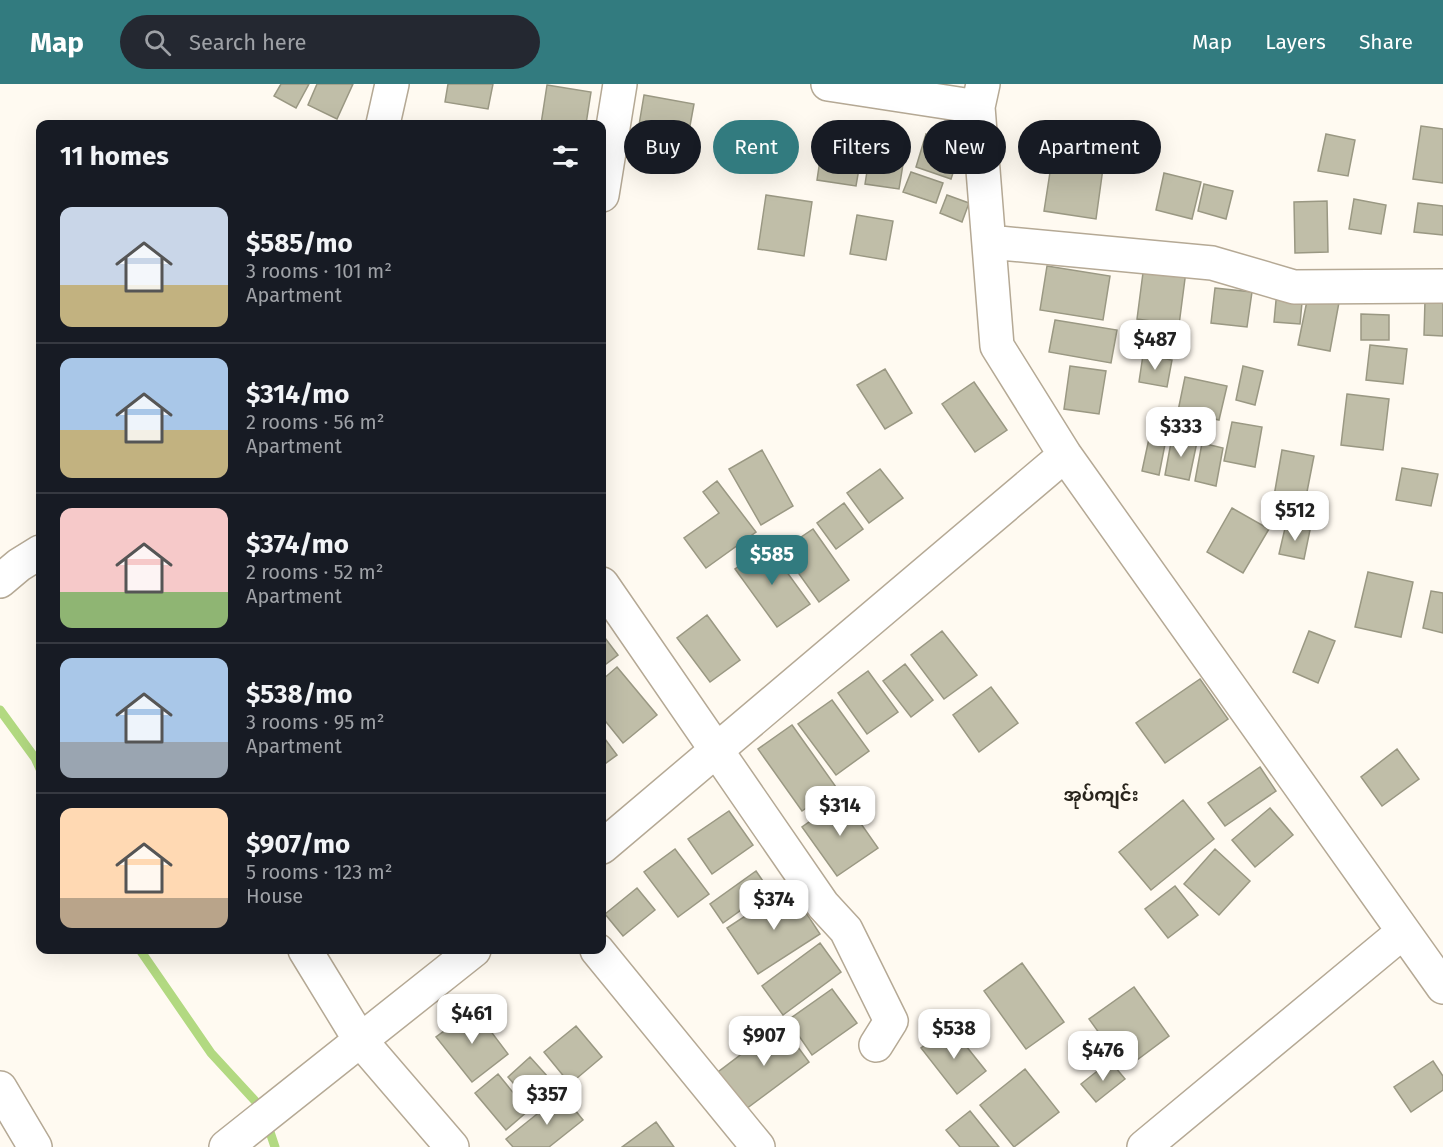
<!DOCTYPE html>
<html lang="en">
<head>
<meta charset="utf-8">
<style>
	body { margin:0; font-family:"Fira Sans","Noto Sans Myanmar",sans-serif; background:#242831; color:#f1f3f6; height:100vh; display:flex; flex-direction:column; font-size:22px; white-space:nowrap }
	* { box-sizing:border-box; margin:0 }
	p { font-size:20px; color:#9ea1a6 }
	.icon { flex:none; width:33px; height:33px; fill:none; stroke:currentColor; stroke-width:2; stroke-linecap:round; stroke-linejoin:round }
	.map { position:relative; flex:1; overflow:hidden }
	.panel { position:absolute; left:36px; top:36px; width:570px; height:834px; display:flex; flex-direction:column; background:#171b24; border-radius:12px; box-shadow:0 6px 24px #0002 }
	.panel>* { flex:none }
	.top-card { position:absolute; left:624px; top:36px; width:570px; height:54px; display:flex; gap:12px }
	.price { position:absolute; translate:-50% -51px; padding:0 14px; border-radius:12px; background:#fff; color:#222; font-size:20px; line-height:39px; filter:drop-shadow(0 2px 3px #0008) }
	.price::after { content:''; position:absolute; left:50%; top:36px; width:18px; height:14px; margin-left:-9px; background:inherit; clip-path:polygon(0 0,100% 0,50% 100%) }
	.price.on { background:#327b7f; color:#fff }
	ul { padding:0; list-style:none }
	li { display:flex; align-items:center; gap:18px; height:150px; padding:0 24px }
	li+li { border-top:2px solid #363941 }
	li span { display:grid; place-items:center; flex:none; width:168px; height:120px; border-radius:12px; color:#555 }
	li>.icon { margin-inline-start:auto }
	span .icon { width:72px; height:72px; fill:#fffc; stroke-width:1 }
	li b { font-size:26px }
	h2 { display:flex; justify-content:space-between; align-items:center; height:72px; padding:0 24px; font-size:26px }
	.chip { padding:0 21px; border-radius:27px; background:#171b24; box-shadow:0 6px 24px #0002; font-size:21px; line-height:54px }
	.chip.on { background:#327b7f; color:#fff }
	header { display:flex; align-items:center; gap:36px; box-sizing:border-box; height:84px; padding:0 30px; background:#327b7f; color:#fff }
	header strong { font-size:28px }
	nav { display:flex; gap:33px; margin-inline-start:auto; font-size:21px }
	.search { width:420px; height:54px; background:#242831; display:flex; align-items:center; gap:15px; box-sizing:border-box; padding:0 21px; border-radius:33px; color:#9ea1a6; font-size:22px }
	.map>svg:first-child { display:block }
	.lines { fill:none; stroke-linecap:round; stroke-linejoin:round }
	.stream { stroke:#b2d981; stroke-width:9 }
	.building { fill:#c0bea8; stroke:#9a9883; stroke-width:1.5 }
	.minor-casing { stroke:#b5a995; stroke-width:36 }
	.minor { stroke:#fff; stroke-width:33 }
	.labels { text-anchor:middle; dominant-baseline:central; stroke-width:4.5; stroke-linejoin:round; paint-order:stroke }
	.quarter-label { font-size:18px; font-weight:bold; fill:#2a251d; stroke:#fffaf1 }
</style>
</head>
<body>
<header>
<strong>Map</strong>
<div class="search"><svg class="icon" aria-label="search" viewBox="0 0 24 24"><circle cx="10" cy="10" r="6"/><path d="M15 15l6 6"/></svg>Search here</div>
<nav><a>Map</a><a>Layers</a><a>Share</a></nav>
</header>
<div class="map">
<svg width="1443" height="1063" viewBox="0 0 1443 1063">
	<rect width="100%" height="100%" fill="#fffaf1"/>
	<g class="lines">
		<!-- stream -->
		<path class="stream" d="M0,626l35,48 5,11
			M140,866l71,103 46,50 12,26 6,18"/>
	</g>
	<!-- building -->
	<path class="building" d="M281,0h28l-13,24 -22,-12z
		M317,0h36l-16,35 -29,-14z
		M448,0h45l-5,25 -43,-7z
		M547,1l44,7 -5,32h-45z
		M644,11l50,9 -11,60 -49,-9z
		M1421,42l22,3v54l-30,-4z
		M824,49l40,7 -8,46 -39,-6z
		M926,50l36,12 -11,33 -35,-12z
		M1326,50l29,6 -7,36 -30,-5z
		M871,62l34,6 -6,37 -34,-5z
		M1053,69l51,8 -8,58 -52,-8z
		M911,88l32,11 -7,20 -33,-11z
		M1164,89l37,9 -9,37 -36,-9z
		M1204,100l29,7 -7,28 -28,-8z
		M766,111l46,7 -8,54 -46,-7z
		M947,111l22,8 -7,19 -22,-9z
		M1354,115l32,6 -5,29 -32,-5z
		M1327,117l1,51 -33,1 -1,-51z
		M1418,119l25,3v29l-29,-3z
		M857,131l36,6 -7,39 -36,-6z
		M1144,181l42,6 -7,54 -42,-6z
		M1047,182l63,10 -7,44 -63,-10z
		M1215,204l37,4 -5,35 -36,-4z
		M1277,206l26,2 -3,32 -26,-2z
		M1309,207l31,6 -10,54 -32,-6z
		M1425,216l18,1v35l-19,-1z
		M1361,230l28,1v25h-28z
		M1055,236l62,10 -6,33 -62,-11z
		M1370,261l37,4 -4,35 -37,-4z
		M1143,271l29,5 -5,27 -28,-5z
		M1070,282l36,5 -7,43 -35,-5z
		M1243,282l20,5 -8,34 -19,-5z
		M885,285l27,44 -27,16 -28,-44z
		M1185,293l42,9 -8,34 -41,-9z
		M974,298l33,48 -32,22 -33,-48z
		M1347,310l42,5 -6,51 -42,-5z
		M1153,336l16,4 -10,51 -17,-4z
		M1232,338l30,5 -7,40 -31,-6z
		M1172,353l25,5 -8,38 -24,-5z
		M1202,359l21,5 -7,38 -21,-5z
		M762,366l31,56 -32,19 -32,-56z
		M1282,366l32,6 -9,46 -31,-6z
		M1402,384l36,6 -7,32 -35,-6z
		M880,385l23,29 -34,25 -22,-30z
		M717,397l39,51 -50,36 -22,-30 35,-25 -16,-21z
		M844,419l19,26 -27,20 -19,-26z
		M1232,424l37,21 -26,44 -36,-21z
		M1286,440l24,6 -6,29 -25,-5z
		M813,445l36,51 -30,22 -37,-52z
		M768,462l42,58 -33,23 -42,-58z
		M1368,488l45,10 -12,55 -46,-10z
		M1431,507l12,2v40l-20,-5z
		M707,531l33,45 -30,22 -33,-44z
		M942,547l35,44 -33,24 -33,-44z
		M1309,547l26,10 -17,42 -25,-11z
		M602,550l16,21 -16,12z
		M905,580l28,36 -22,17 -28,-36z
		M617,583l40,48 -34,28 -21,-26v-37z
		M868,587l30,41 -31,22 -29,-41z
		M1200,595l28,40 -63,44 -29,-40z
		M991,603l27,36 -39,29 -26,-37z
		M832,616l37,51 -33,24 -38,-51z
		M792,641l44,62 -34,24 -44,-62z
		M602,651l15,20 -15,11z
		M1397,665l22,30 -37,27 -21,-29z
		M1260,683l16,24 -51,35 -17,-23z
		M843,714l35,50 -41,28 -35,-49z
		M1183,716l31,39 -63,51 -32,-38z
		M1270,724l23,27 -38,32 -23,-27z
		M729,727l24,34 -41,29 -24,-35z
		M675,765l34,45 -31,23 -34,-45z
		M1215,765l35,32 -31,34 -35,-31z
		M756,787l13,19 -46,33 -13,-19z
		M1175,802l23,29 -30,23 -23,-29z
		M789,803l31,47 -62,40 -31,-46z
		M637,804l18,22 -32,26 -18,-22z
		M820,859l21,29 -58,43 -21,-29z
		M1022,879l42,59 -38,27 -42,-58z
		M1134,903l35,49 -44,33 -36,-50z
		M832,905l25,34 -45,32 -24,-35z
		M474,925l34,45 -36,28 -36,-45z
		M781,940l28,38 -63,47 -28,-37z
		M576,942l26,31 -32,27 -26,-32z
		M950,942l36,45 -29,23 -36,-46z
		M530,973l27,30 -23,20 -26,-30z
		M1110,977l15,18 -29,23 -15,-18z
		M1433,977l10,15v14l-32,22 -17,-25z
		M1025,985l34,43 -45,35 -34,-42z
		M498,990l30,37 -22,19 -31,-37z
		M562,1010l21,26 -34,27h-36l-7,-8z
		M970,1027l29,36h-39l-14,-17z
		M656,1038l18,25h-52z"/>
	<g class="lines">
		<!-- minor casing -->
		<g class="minor-casing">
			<path id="minor" d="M828,0l150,23
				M983,0l-5,23 19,239 68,109 378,532
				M383,40l9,-40
				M602,111l18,-111
				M989,158l223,21 82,24 149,-1
				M0,497l19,-16 21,-13
				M602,500l221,321 23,25 45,91 -15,24
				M602,763l463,-392
				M305,866l55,90 92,107
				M597,866l161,197
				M0,1004l35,59
				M226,1063l248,-197
				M1144,1063l259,-215"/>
		</g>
		<!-- minor -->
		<use href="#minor" class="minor"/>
	</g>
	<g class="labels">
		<!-- quarter labels -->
		<g class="quarter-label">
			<text x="1101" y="711">အုပ်ကျင်း</text>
		</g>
	</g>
</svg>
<b class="price" style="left:1155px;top:287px">$487</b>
<b class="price" style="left:1181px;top:374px">$333</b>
<b class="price" style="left:1295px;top:458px">$512</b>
<b class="price on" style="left:772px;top:502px">$585</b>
<b class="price" style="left:840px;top:753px">$314</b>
<b class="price" style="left:774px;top:847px">$374</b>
<b class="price" style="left:472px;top:961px">$461</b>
<b class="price" style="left:954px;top:976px">$538</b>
<b class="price" style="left:764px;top:983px">$907</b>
<b class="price" style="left:1103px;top:998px">$476</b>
<b class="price" style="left:547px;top:1042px">$357</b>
<div class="top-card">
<a class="chip">Buy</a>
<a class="chip on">Rent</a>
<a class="chip">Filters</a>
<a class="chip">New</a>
<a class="chip">Apartment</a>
</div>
<section class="panel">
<h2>11 homes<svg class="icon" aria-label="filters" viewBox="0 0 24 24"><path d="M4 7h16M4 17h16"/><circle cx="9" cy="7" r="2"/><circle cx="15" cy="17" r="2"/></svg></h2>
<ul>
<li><span style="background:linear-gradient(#c9d6e8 65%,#c2b280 0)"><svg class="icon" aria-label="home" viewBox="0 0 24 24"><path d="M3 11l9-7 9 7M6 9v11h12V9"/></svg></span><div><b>$585/mo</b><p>3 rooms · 101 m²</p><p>Apartment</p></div></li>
<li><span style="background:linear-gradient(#a9c7e8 60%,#c2b280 0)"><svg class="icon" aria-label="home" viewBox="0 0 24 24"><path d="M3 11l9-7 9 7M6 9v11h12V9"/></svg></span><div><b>$314/mo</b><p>2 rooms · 56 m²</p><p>Apartment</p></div></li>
<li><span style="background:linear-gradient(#f6c9c9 70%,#8fb573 0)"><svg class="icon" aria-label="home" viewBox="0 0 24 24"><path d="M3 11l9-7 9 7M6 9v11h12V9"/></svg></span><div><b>$374/mo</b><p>2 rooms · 52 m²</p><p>Apartment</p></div></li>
<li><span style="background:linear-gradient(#a9c7e8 70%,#9aa5b1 0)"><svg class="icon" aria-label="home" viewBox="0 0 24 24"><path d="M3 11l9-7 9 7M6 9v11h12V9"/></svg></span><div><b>$538/mo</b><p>3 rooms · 95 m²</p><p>Apartment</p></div></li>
<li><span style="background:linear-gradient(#ffd9b3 75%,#b9a48a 0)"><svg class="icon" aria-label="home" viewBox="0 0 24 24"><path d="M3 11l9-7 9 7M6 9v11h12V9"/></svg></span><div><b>$907/mo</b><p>5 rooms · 123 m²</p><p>House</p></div></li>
</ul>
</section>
</div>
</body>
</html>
